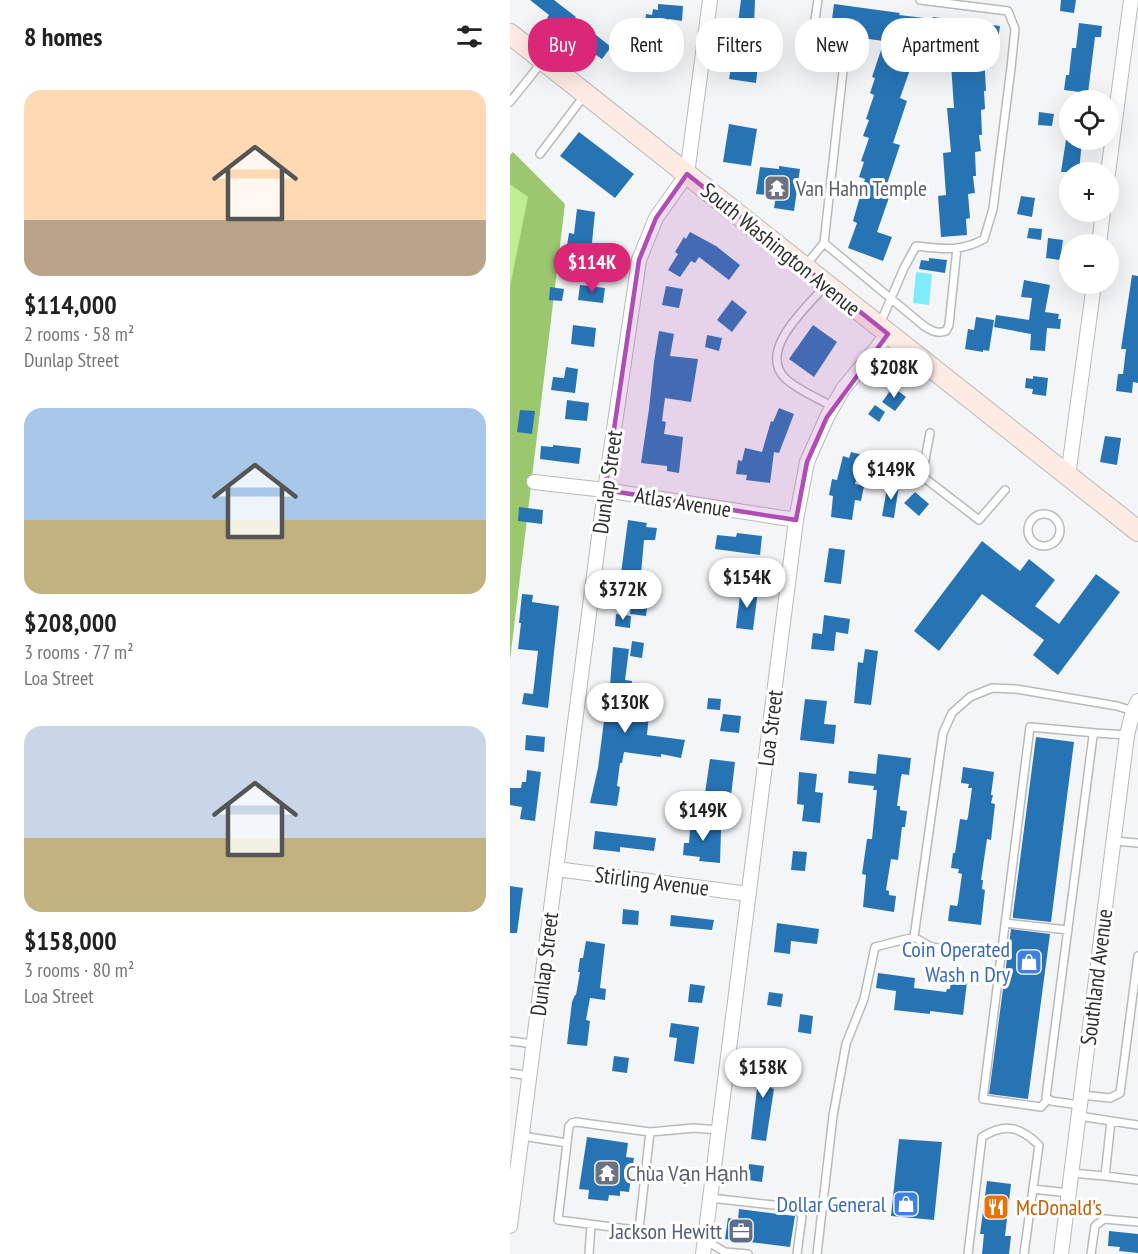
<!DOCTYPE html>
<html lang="en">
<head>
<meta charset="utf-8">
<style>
	body { margin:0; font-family:"PT Sans Narrow",sans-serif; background:#f6f6f6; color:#222; height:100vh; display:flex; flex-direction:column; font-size:22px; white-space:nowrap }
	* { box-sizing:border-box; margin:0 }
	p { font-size:20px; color:#767676 }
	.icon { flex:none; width:33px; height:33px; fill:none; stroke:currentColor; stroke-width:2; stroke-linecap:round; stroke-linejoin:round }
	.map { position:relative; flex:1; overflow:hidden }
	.drawer { display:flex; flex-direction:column; background:#fff; width:510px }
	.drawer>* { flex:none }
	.banner { position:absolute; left:18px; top:18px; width:519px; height:54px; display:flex; gap:12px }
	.buttons { position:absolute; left:549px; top:90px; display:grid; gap:12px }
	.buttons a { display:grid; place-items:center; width:60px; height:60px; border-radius:50%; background:#fff; box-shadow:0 6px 24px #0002; font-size:30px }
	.price { position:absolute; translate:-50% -51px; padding:0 14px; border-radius:21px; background:#fff; color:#222; font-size:20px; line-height:39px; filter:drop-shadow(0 2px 3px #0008) }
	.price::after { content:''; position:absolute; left:50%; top:36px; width:18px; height:14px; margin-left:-9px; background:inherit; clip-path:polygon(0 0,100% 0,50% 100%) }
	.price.active { background:#db2777; color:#fff }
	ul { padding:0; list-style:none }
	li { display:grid; align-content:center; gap:12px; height:318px; padding:0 24px }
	li span { display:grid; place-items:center; height:186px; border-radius:18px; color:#555 }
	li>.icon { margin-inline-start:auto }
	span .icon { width:108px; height:108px; fill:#fffc; stroke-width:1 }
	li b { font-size:26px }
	h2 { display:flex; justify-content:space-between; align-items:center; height:72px; padding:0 24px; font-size:26px }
	.tag { padding:0 21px; border-radius:24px; background:#fff; box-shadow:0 6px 24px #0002; font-size:21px; line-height:54px }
	.tag.active { background:#db2777; color:#fff }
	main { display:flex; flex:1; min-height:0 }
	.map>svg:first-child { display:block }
	.green { fill:#bfed93 }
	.forest { fill:#9bc76f }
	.water { fill:#7feaf9 }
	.building { fill:#2774b5 }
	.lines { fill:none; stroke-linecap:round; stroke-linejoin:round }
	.lane-casing { stroke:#b8babb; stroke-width:10 }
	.street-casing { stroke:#b8babb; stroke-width:16 }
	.secondary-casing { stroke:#b8babb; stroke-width:22 }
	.lane { stroke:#fff; stroke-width:7 }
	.street { stroke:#fff; stroke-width:14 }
	.secondary { stroke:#feebe3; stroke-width:20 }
	.marked { fill:#af4db5; fill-opacity:0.2; stroke:#af4db5; stroke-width:4.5; stroke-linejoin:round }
	.labels { text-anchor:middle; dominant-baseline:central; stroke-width:6; stroke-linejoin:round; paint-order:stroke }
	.worship-label { font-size:22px; fill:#5b616d; stroke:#fff; text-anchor:start }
	.street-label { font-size:22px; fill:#2f3030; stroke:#fff }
	.shop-label { font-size:22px; fill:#366cbe; stroke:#fff; text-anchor:end }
	.food-label { font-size:22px; fill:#c56008; stroke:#fff; text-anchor:start }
	.service-label { font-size:22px; fill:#4e5e75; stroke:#fff; text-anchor:end }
</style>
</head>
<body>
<main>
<section class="drawer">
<h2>8 homes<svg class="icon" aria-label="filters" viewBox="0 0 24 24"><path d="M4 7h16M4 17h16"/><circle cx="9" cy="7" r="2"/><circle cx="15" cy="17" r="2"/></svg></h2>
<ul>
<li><span style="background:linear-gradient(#ffd9b3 70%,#b9a48a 0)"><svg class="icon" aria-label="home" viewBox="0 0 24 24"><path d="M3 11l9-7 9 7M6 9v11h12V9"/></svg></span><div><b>$114,000</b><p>2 rooms · 58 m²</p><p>Dunlap Street</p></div></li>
<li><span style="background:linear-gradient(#a9c7e8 60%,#c2b280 0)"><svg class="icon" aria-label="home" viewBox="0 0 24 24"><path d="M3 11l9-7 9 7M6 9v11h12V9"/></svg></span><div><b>$208,000</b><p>3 rooms · 77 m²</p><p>Loa Street</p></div></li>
<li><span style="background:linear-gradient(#c9d6e8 60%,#c2b280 0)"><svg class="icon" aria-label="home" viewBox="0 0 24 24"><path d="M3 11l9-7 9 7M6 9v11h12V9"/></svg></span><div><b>$158,000</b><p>3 rooms · 80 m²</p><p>Loa Street</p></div></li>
</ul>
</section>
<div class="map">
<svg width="628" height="1254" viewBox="0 0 628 1254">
	<rect width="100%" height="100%" fill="#f4f5f7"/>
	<!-- green -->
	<path class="green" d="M0,173l41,34 -41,225z"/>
	<!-- forest -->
	<path class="forest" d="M3,152l52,52 -55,456v-373l18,-90 -18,-13v-29z"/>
	<!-- water -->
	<path class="water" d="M406,272l16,2 -3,31 -16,-2z"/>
	<!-- building -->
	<path class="building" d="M20,0h24l22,17 -11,14 -18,-13 2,-3z
		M231,0h14l-1,26 -16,-3z
		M551,0h15l-2,13 -14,-2z
		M148,4l25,2 -1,15 -13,-2 -2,16 -23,-3 2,-18 6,1 1,-6 5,1z
		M324,4l66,9 -1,2 33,4 1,-2 67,9 -4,29 -12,-1 2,37h-2l1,18 -4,1 1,25h-3l2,16 -6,1 1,24h-3l2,17 -7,1 2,24 -4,1 1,16 -26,2 -3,-41 8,-1 -3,-42 8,-1 -4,-44h7l-4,-59 -32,-2 -18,51 7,3 -14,42 7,2 -14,42 6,2 -15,43 15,5 -9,24 -35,-13 9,-25 -4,-2 12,-42 -6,-2 5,-15 -3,-1 8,-23 -6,-2 6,-16 -3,-1 8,-24 -4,-2 5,-15 -3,-1 12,-36 -54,-7z
		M250,21l12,2 -1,13 -12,-1z
		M569,23l23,3 -1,11h-6l-7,56 -24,-3 2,-15h3l3,-27h4z
		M81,31l20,16 -9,12 -6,-4 -3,3 -9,-8 3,-3 -6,-5z
		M226,43l24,3 -4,37 -27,-4 2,-12h3z
		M529,112l15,2 -2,12 -14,-1z
		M219,124l28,5 -6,37 -28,-4z
		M69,132l55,42 -19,24 -55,-42z
		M556,140h16l-3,32h-18z
		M269,166l21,3 -6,42 -20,-3 2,-12 -20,-2 4,-27 19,2z
		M511,196l14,2 -3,19 -15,-3z
		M67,209l18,3 -4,41 -9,-2 -3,16 -15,-2 5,-32 5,1z
		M519,228l13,1 -1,11 -14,-2z
		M180,232l26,14 24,19 -11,15 -30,-23 -4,6 -4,-2 -11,16 -12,-7 10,-16 -3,-2 9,-15 2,2z
		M538,238l15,2 -3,20 -14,-2z
		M419,258l18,2 -2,13 -26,-4 2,-9 8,1z
		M622,275l6,1v107l-5,-1 -1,11 -16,-2 2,-17h5l3,-25h-5z
		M514,280l26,5 -5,27 14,2 -1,5h3l-1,10 -13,-1 -2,23 -15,-1 1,-16 -37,-7 2,-12 33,5 3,-22 -11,-1z
		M70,285l25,3 -2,15 -25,-3z
		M156,286l17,3 -4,19 -17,-3z
		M40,287l14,2 -2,12 -13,-1z
		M222,300l15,12 -15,20 -15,-12z
		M466,317l18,3 -5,31 -6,-1v2l-18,-3 3,-20 6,1z
		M63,325l23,3 -2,19 -23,-3z
		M303,325l24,17 -23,35 -25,-18z
		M149,331l15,3 -4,22 28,3 -7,43 -26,-4 -3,23 4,1 -2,12 19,3 -4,36 -12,-2v-5l-26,-3 8,-54 5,-47z
		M197,335l15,3 -3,13 -14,-4z
		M56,367l12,2 -3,24 -24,-3 2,-13 11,1z
		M523,376l15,2 -2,18 -14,-2 1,-5 -8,-1 1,-10 7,1z
		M383,387l13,10 -11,14 -13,-9z
		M57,400l22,3 -2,18 -22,-2z
		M365,405l10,7 -6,10 -11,-8z
		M269,408l15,6 -15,39 -5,-1 -4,31 -24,-3 1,-5 -11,-1 2,-14 4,1 3,-13 17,4 9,-31 2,1z
		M10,410l15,1 -3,23 -15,-2z
		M595,436l16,2 -4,27 -17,-3z
		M43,445l28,3 -2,16 -39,-5 1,-13 12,1z
		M341,452l12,3 -8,29 9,2 -3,15 -6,-1 -3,20 -21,-3 2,-21 -4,-1 3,-16 5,1 6,-24 6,2z
		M378,483l11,2 -5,33 -12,-2z
		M405,492l14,12 -10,12 -15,-13z
		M9,507l24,3 -1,14 -24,-3z
		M118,520l19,3 -1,4 11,1 -2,12h-11l-4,44 -20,-3z
		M227,533l25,3 -2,19 -45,-6 2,-14 19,2z
		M472,541l38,30 9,-12 26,21 -20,26 24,18 37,-50 24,18 -62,83 -25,-20 11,-15 -62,-46 -43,57 -25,-20z
		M319,548l16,2 -4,34 -17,-2z
		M231,588l17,2 -5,40 -17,-2z
		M123,591l16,2 -3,23 -16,-2z
		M12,594l11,1 -1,7 27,4 -11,102 -26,-4 2,-11 9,1 5,-43 -20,-2 3,-26h-2z
		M106,614l15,2 -1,12 -15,-2z
		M314,615l26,4 -2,15 -12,-2 -2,19 -23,-2 2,-16 9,1z
		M122,641l12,2 -2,15 -12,-2z
		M103,647l16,2 -4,31 7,1 -3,31 20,2 -2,21 38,5 -4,18 -20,-4v3l-37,-5 -2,11h-2l-3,23 3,1 -3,19 -27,-3 8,-35 9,-71 2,1z
		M355,649l13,2 -7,54 -17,-2 4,-41 5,1z
		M198,698l13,1 -1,11 -13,-1z
		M295,699l22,2 -3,23 12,1 -2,19 -34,-4z
		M213,714l18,2 -2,17 -19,-2z
		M16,735l19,2 -1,15 -19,-2z
		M526,737l38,5 -23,180 -38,-4v-4z
		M368,754l33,4 -2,17 -7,-1 -1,3 -4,29h3v4l7,1 -2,16h-3l-4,33 -7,-1 -5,31 3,1v4l7,1 -2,16 -31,-5 3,-32 -4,-1 5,-35h5l5,-49h-4l1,-4 -26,-3 1,-12 27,3z
		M200,759l25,3 -4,34 -26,-3z
		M453,767l31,5 -3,23h2l-2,8 4,1 -4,36 -4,-1 -6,41h2l-1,9 3,1 -4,35 -33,-4 2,-16 7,1 1,-3 4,-29 -4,-1 1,-4 -8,-1 2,-15h2l5,-34 7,1 1,-3 4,-29h-4l1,-4 -8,-1z
		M17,770l14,2 -6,49 -15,-2 2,-12 -12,-2v-17h11l1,-6h4z
		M289,772l18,2 -2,18 8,1 -3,30 -18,-2 2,-16 -7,-1z
		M181,817l14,2 -1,9 17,2 -1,33 -21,-2 1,-4 -17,-2 1,-12h5z
		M85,831l61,7 -2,13 -34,-4v5l-27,-3z
		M283,851l14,1 -2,19 -14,-1z
		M0,886l13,2 -6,45h-7z
		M113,909l16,2 -1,14 -16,-1z
		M161,915l43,5 -2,10 -42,-4z
		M267,923l42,6 -2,15 -26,-3 -1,13 -16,-2z
		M501,929l39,5 -22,165 -39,-5z
		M76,941l19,3 -5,44 6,1 -1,11 -15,-2 -4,22 4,1 -3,25 -20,-2 5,-42 3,-7h1l4,-23h-2l2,-14h3z
		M368,973l37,5 -1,10 32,4 1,-3h3l1,-9 16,2 -4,33 -33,-4v3l-36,-4 2,-19 -20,-3z
		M180,984l15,2 -3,17 -14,-1z
		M259,992l14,2 -2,13 -14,-2z
		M290,1014l13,2 -2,18 -13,-2z
		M161,1023l28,4 -5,37 -20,-3 3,-23 -8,-1z
		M251,1055l14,2 -4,31 3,1 -8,52 -15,-2z
		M104,1056l15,2 -2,15 -15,-2z
		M77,1137l41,6 -2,14 8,1 -5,34 -9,-1v5l-11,-1 -1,6 -20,-2 1,-9 -10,-1z
		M389,1139l43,3 -8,78 -43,-4z
		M239,1164l15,2 -2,16 -14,-2z
		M477,1181l24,3 -6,52h6l-2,18h-27l2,-20h-4z
		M229,1209l56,7 -5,31 -65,-8 3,-21 10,2z
		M599,1231l29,3v19l-19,-2 1,-4 -12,-1z"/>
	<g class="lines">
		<!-- lane casing -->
		<g class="lane-casing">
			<path id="lane" d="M0,102l32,-40
				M30,154l44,-58
				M314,243l100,83c8,5 13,8 22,5l3,-6 8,-77
				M295,266l19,-23 20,-181 -28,-22 -2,-14 4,-26
				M316,285c-18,21 -69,65 -41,93 12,12 33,20 48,29
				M370,324l24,-56 12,-22c27,3 45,6 68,-7l9,-30 18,-141 4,-39 -7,-18 -88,-11
				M420,433l-8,43 57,44 26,-30
				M518 530a16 16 0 1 1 32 0a16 16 0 1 1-32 0Z
				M604,841l24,2
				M495,923l63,7
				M404,937l29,-204 9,-20 18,-16 22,-9 24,1 101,17 16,5
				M0,1041l24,3
				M0,1073l20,3
				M572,1095l28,3 10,-5 18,-137
				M537,1100l-6,7 -58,-8 47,-372 66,6
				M570,1105l-29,-4 -5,-4 47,-361 3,-3 31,2
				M601,1121l27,4
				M66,1122l74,10 -11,97 -4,1 -77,-10 11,-94 3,-3z
				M140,1132l44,-4 25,2
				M12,1136l45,7
				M561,1173l34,3 6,-55 -32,-5
				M595,1176l33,4
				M523,1189l36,4
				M200,1198l82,9 5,2 5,7 -5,38
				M195,1240l20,12 23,2
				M79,1254l2,-29
				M307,1254l16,-138 13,-72 18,-45 11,-52 39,-10 17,10 29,4
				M458,1254l14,-117c23,-14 37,-11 57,8l-15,109
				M581,1254l4,-28 9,-7 34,3"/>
		</g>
		<!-- street casing -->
		<g class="street-casing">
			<path id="street" d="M598,173l23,-173
				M589,244l4,-32
				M558,476l26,-192
				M24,482l71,8 191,30
				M46,869l193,25
				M0,1226l95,-736 31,-209 3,-21 17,-42 31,-44 23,-174
				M193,1254l93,-734 11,-58 20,-45 16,-28 45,-55
				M551,1254l66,-519 6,-24 5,-10"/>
		</g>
		<!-- secondary casing -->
		<g class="secondary-casing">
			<path id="secondary" d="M0,34l628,497"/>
		</g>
		<!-- lane -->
		<use href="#lane" class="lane"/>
		<!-- street -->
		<use href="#street" class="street"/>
		<!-- secondary -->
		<use href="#secondary" class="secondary"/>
	</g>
	<!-- marked area -->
	<path class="marked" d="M177,174l201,160 -61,83 -20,45 -11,58 -191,-30 34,-230 17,-42z"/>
	<!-- icons -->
	<defs>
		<g id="temple-square" transform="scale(1.35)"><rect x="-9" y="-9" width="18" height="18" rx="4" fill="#6b7280" stroke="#fff"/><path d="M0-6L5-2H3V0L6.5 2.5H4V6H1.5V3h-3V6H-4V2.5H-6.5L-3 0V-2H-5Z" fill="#fff"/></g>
		<g id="shop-square" transform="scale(1.35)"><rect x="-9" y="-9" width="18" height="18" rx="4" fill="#3f7fe0" stroke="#fff"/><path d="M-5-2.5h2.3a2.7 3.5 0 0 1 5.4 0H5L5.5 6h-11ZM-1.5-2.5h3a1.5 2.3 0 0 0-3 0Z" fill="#fff"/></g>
		<g id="restaurant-square" transform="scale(1.35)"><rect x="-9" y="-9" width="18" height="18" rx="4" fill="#e8710a" stroke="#fff"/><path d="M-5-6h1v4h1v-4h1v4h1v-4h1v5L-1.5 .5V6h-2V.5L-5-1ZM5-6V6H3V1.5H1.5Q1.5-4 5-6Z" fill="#fff"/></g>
		<g id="office-square" transform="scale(1.35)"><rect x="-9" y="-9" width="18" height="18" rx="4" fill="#5c6f8a" stroke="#fff"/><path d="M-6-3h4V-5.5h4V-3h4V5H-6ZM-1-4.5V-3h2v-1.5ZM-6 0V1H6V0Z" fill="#fff"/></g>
	</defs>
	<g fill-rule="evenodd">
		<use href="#temple-square" x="267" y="188"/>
		<use href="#shop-square" x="519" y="962"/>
		<use href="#temple-square" x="97" y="1173"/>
		<use href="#shop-square" x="396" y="1204"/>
		<use href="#restaurant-square" x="486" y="1207"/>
		<use href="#office-square" x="231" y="1231"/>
	</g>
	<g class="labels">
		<!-- worship labels -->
		<g class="worship-label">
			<text x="286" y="188">Van Hahn Temple</text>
			<text x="116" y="1173">Chùa Vạn Hạnh</text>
		</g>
		<!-- street labels -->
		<g class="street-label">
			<text transform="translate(271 249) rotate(39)">South Washington Avenue</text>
			<text transform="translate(97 482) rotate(-82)">Dunlap Street</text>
			<text transform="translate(173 502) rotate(9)">Atlas Avenue</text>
			<text transform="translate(260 728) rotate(-83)">Loa Street</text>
			<text transform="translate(142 881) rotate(7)">Stirling Avenue</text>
			<text transform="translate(34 964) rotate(-83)">Dunlap Street</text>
			<text transform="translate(586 977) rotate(-83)">Southland Avenue</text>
		</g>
		<!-- shop labels -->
		<g class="shop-label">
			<text x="500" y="949">Coin Operated<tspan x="500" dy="25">Wash n Dry</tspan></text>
			<text x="376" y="1204">Dollar General</text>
		</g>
		<!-- food labels -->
		<g class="food-label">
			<text x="506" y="1207">McDonald's</text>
		</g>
		<!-- service labels -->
		<g class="service-label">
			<text x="212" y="1231">Jackson Hewitt</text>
		</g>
	</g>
</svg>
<div class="buttons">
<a><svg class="icon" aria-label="locate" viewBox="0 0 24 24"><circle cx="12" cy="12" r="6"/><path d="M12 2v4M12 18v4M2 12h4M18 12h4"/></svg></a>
<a>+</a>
<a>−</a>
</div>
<b class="price active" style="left:82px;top:294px">$114K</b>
<b class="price" style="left:384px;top:399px">$208K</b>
<b class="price" style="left:381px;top:501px">$149K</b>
<b class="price" style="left:237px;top:609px">$154K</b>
<b class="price" style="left:113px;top:621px">$372K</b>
<b class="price" style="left:115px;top:734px">$130K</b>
<b class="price" style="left:193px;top:842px">$149K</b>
<b class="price" style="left:253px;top:1099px">$158K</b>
<div class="banner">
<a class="tag active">Buy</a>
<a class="tag">Rent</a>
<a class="tag">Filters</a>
<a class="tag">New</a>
<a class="tag">Apartment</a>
</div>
</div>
</main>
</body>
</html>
